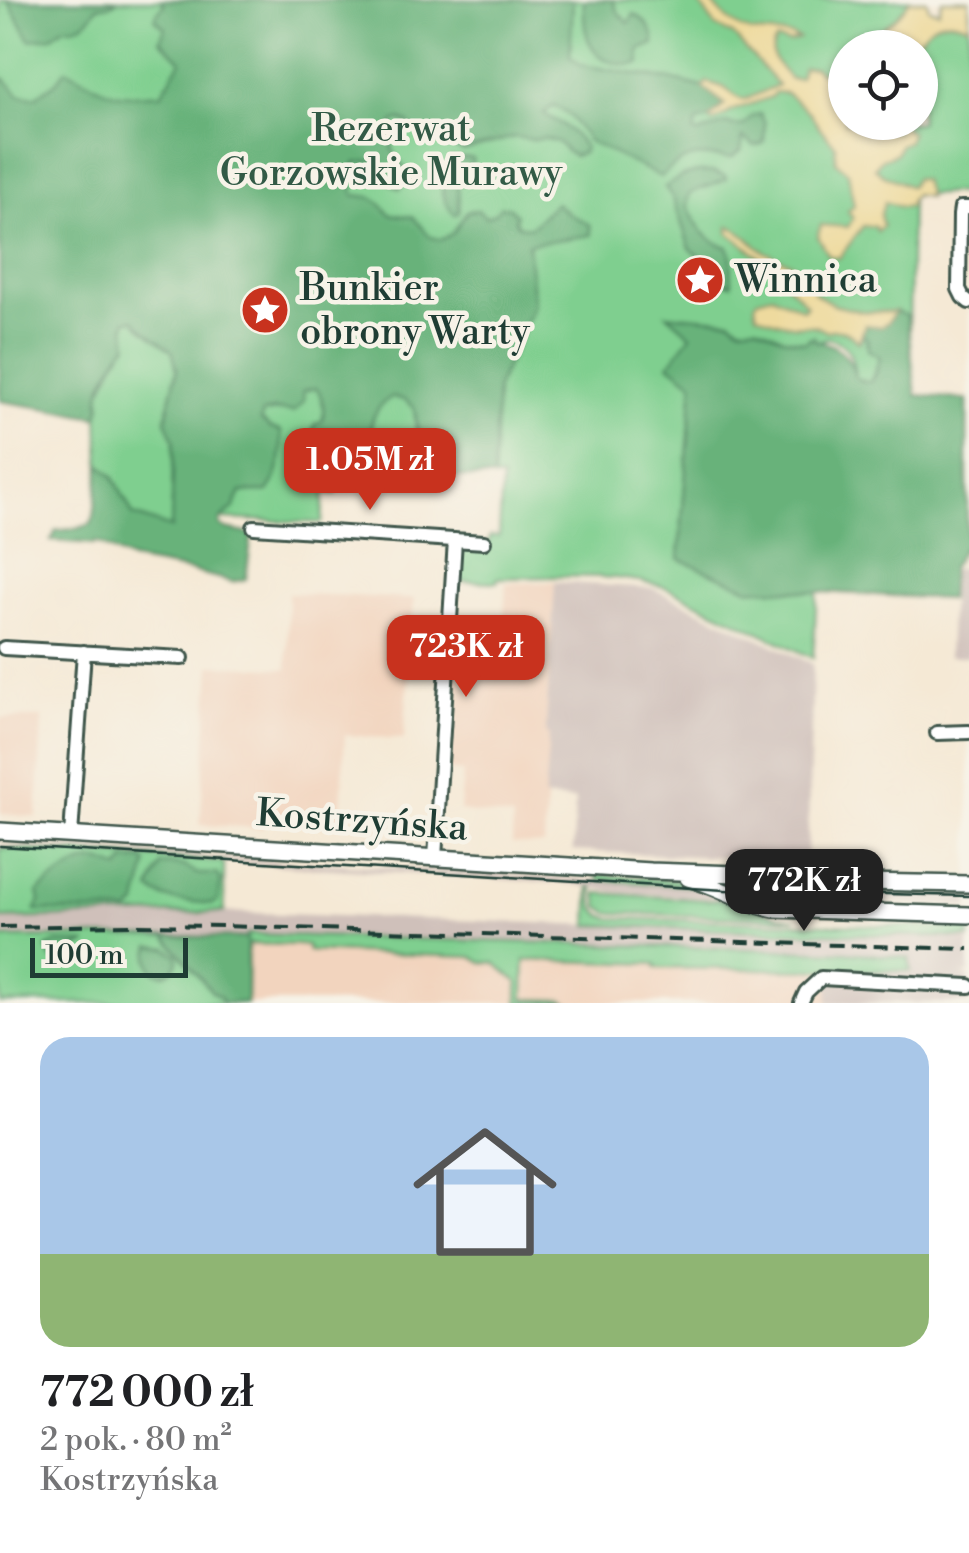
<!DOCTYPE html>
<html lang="pl">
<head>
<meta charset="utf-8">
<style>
	body { margin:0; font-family:"Libre Bodoni",serif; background:#f6f6f6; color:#202124; height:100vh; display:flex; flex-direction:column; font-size:38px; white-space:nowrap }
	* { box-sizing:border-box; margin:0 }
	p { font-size:32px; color:#757577 }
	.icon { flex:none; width:55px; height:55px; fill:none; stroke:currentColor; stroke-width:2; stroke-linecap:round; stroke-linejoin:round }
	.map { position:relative; height:1003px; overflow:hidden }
	.panel { display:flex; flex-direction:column; background:#fff; flex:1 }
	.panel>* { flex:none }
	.buttons { position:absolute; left:828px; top:30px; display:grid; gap:20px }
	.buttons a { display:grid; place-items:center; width:110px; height:110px; border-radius:50%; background:#fff; box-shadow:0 2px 8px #0004; font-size:50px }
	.scale { position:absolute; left:30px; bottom:25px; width:158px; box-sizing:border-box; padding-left:10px; border:5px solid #1f3d34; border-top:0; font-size:28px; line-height:35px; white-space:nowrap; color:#1f3d34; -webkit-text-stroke:8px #f7f3e8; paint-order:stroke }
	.price { position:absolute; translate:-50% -85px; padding:0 22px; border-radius:20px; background:#c8321e; color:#fff; font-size:32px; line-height:65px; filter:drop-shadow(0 2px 5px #0008) }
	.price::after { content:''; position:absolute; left:50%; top:60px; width:30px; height:22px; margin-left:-15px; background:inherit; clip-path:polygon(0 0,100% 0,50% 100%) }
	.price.current { background:#222; color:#fff }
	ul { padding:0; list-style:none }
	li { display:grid; align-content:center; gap:20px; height:530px; padding:0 40px }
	li span { display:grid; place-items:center; height:310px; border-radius:30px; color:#555 }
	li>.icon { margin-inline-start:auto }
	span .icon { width:180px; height:180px; fill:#fffc; stroke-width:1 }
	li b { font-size:42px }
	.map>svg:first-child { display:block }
	.built { fill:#f2d4be }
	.industrial { fill:#cfc0ba }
	.green { fill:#7fcf8f; stroke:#4f8662; stroke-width:2.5 }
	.forest { fill:#67b27a; stroke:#437857; stroke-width:2.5 }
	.sand { fill:#eeda9e; stroke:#868c69; stroke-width:2.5 }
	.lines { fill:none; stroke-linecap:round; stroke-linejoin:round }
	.minor-casing { stroke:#3f574c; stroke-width:18 }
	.major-casing { stroke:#3f574c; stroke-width:20 }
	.minor { stroke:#fff; stroke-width:12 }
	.major { stroke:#fff; stroke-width:15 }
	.tram { stroke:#1f3d34; stroke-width:2.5 }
	.rail { stroke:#1f3d34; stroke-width:4; stroke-dasharray:15 8; stroke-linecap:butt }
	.labels { text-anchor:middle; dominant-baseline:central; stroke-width:9; stroke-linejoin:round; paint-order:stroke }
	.park-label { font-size:38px; fill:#325a46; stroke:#f7f3e8 }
	.poi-label { font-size:38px; fill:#1f3d34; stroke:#f7f3e8; text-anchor:start }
	.street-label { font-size:38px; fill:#1f3d34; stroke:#f7f3e8 }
</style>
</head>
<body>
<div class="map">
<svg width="969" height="1003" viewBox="0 0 969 1003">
	<rect width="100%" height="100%" fill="#f7f3e8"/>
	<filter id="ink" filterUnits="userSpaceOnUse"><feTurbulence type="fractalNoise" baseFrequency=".01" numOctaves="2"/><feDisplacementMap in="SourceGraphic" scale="20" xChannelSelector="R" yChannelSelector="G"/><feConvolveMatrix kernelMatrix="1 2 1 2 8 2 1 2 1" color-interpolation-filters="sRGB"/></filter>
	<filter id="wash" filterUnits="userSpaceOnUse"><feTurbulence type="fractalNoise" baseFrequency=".0048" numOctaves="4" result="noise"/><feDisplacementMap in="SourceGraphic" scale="40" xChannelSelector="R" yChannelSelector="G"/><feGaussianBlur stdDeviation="2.25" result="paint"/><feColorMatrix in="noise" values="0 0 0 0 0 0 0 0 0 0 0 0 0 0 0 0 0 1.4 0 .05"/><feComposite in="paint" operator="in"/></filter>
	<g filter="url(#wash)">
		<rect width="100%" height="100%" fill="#f5e9d5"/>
		<!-- built -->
		<path class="built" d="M555,582l-9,142 3,11 -5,110 -32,-1 1,-26 -53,-7 3,-39 -17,-2 7,-109 48,4 5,-82z
			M288,593l126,6 -10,140 -59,-4 -5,92 -76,-5 -1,6 -63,-3 11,-160 76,4z
			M0,718h42l-5,99 -37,-3z
			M247,944l209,3 391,8 -19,48h-581z"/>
		<!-- industrial -->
		<path class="industrial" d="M952,569h17v88h-21z
			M555,582l97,6 161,76 -6,197 -234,-10 2,-51 -31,-2 5,-63h-3v-11z
			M0,844l761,46 208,4v13l-70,-4 -173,-4 -111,-7 -42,-8 -573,-36z
			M224,912l745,26v35l-7,1 7,3v26h-141l2,-35 -374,-21 -209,-3v-6l-132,-2 -115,2v-19z"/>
		<!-- green -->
		<path class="green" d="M0,0h910c-12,21 -34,30 -48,47l-17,1v24l-13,2 10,9h3v39l45,1 8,4 3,17 2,-21 17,-1v-74l-7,-1c14,-19 19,-28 45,-26l11,-21v192l-58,4 -2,135 -91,-4 9,4c14,-4 22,1 33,10l2,-5 5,1 -1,7 14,13 -9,24h-10l-6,-4c-2,-21 -5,-33 -27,-39 -8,2 -10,6 -18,-1l-4,5c-22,-4 -59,-9 -75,-22l-40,15 2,48 -14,175 69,30 69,4 -4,66 -148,-71c-53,-16 -113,-9 -167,-9l-1,4 -39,-1 3,-38 27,1 2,-8h9l3,-57 -9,-1 4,-91 36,-80 -533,-27z
			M127,319h7l7,8 31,24 5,18 -11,51 8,20 -3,89 -38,-14 -20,-39 -13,-12 -2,-47 3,-12 -1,-12 20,-40 8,-9 -3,-17z
			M316,388c7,8 10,23 6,34l-7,2c-8,19 -6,35 7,51l14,3v16h-12l-2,29 -101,-4 12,-10 8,-17h26c17,-20 14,-56 -6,-72l2,-7 25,-3 15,-20z
			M392,396l13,4 9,7 2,24 12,45 -53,-3 5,-10c-7,-14 -2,-1 -3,-16 -1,-14 -2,-3 -5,-16 -3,-14 9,-29 20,-35z
			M0,848l224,14v50l-224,7z
			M598,874l80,6 29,7 -109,-7z
			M590,887l3,1c-1,15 1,26 17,30l359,10v10l-381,-13z
			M597,893l112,7 24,-1 43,16 20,4 -187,-6 -10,-7z
			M247,934l600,18 62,6 2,13 -255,-3v-4l-131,-4 -1,39 39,1 5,3h-50v-21l-23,-19 -14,-1 -9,-5 -164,-6 -1,-6 -59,-1 -1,59h-247v-65l115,-2 131,2z"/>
		<!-- forest -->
		<path class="forest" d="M2,0h116l-8,5 -13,2c-8,15 -16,21 -33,20l-13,10 -21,3 -22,-39z
			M161,0h412l-3,56 11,9 103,17 18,5 24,17 -17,15 -12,3 -3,11 5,1 27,-11 8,3 10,-1 8,-9 8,-2 5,9 -1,20 -9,3 -12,-8 -2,13 -10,7c-34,-3 -45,-5 -70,19l-73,-36 -17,-24 -17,-12 -10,8c6,6 12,7 19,12 8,6 15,14 21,22l-1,5 -9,4 -7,-4 -9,-10 -14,-4 -10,2 -20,-3 -51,14 -45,-17 -10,-11 -9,-3 -5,2c-2,9 -4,18 -1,27 5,17 22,19 7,40l-16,-10 -4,-13 -5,-5 -19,2 -9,13 5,6 2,13c25,3 19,1 36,19l23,3 18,20 10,3 12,-7 14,-22 11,-1 8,7 9,-4 5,-6h9l7,8 -1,7 4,4 12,1 24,-24 13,10 22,12 1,10 -63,9 6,61 -37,82 -4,91 -65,-2 -9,-10c1,-19 -1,-40 -5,-59l-9,-7 -13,-3c-12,6 -20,18 -21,32l7,7 -2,15 4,12 -5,10 -26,-1 -13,6 -14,-3c-13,-16 -15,-32 -7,-51l7,-3c3,-10 1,-25 -6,-33l-13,3 1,10 -10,11 -19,-2 -12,3 -2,7 9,8 11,3c2,20 -1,45 -13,61h-27l-8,17 -12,10 -1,6 6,4 26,5 -6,45 -14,3 -40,-11 -61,-11 -35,-18 -1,2 -44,-3 5,-10 23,-3 12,-4 3,-8 6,-52 13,12 20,39 38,13 3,-88 -8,-20 11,-51 -5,-18 -31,-24 -7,-8 -8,1 -1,7 3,17c-7,7 -25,37 -27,46 -2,9 0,17 -3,27l-98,-16v-322h5l15,16 15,2 20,-14 11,-14c16,8 35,22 53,25 13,2 28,-1 42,0l20,-33 -21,-21 5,-12 -10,-9 2,-6 7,-8z
			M584,0h29l4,11 11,12 6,-9c11,5 21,18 20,30l-15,6 1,13c-9,3 -16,2 -25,0 -30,-9 -32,-36 -31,-63z
			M451,158h20l2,2 -3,6 -12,8c-2,14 3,25 1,38l-4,3c-15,-15 -18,-39 -4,-57z
			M698,172h15l12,4 1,3c-12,8 -26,7 -37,16l-2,10c10,21 18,36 41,42l3,7 1,30 -6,-1 -36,-35 -17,-50 -8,-11 17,-11z
			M895,311l12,5 9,79 51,5v142l-16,26 -2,31 -201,-11 -69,-29 14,-176 -24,-19 22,-29 -24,-21 64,6 9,7 16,-2 28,13 21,4 9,-6 1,5c21,2 36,14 40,36l6,4h10l4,-5 5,-19 -12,-7 -1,-12 -5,-2 3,-12 23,-2z
			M142,860l5,3c-2,14 -8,28 -10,42l-8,7 -94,-1 5,-10 -2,-9c13,-11 41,-32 58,-31 9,0 16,5 24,8l5,-8z
			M171,864l14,2 13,8h19l4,7 -4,20 -5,3c-23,-4 -43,1 -62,-15l11,-24z
			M165,936l82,2v65h-25l-1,-5 -9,-6z
			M55,943h32l-9,4 -15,15 -11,-3 -6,-12z
			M151,946l16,2 10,7 1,7c-13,24 -36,8 -27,-16z"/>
		<!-- sand -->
		<path class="sand" d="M697,0h12c13,15 28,31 48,33 15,2 28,-1 42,6l-10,4 -12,-3c-12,14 3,28 13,39l10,-1 3,-10 11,-1 6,6 25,-1v11h-6l-2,8 8,4v27l32,1 14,9 6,-1 1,-4 -10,-4h15v3l8,8 -3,7 -8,4 -4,9 -14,5 -7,9 7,6 28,13 5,-9 8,2 5,17 -14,-2 -5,7 2,4 -10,1 -16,-5 -5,13 3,11 -6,5 -3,-5h-11l-24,32 -10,-2 -11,-19 3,-12 27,2 5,-9 -5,-7 6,-5 -6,-34 -12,-10 -1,-17 -17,-19 -8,-13 -24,-20 -11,-1 -4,5 -37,13 -21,12 -4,-3 16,-15 -23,-17 5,-5 16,5 17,12h7l31,-14 -45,-50 -17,-8z
			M910,0h17l2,9 10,2 3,-11h27v26c-30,-11 -39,-3 -56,21h-51c14,-17 36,-26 48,-47z
			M729,226l9,4 27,22 41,18 6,9 2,13c23,19 53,22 81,19l-7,11 -7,5 -16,-2 -6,17c-10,-10 -17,-15 -32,-11 -18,-9 -16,-4 -35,-6 -13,-2 -23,-5 -35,-11l-2,-9 2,-6 15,-4 31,14 4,-4 -43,-45 -35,-27z"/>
	</g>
	<g filter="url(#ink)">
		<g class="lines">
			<!-- minor casing -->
			<g class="minor-casing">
				<path id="minor" d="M969,208h-8l-1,7 -1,74 4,8 6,5
					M254,527l230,15
					M4,648l178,10
					M937,733l32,-1
					M71,835l13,-183
					M435,858l20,-318
					M801,1003l5,-11 15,-14 148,8"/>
			</g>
			<!-- major casing -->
			<g class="major-casing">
				<path id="major" d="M0,831l650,40 115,4 44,6 160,3
					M688,878c30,8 56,25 86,31l195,6"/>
			</g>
			<!-- minor -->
			<use href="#minor" class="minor"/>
			<!-- major -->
			<use href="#major" class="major"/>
			<!-- tram -->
			<path class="tram" d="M0,846l725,44 244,6"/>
			<!-- rail -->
			<path class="rail" d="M0,927l131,-2 92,1 746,23"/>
		</g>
	</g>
	<!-- icons -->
	<defs>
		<g id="sight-disc" transform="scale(2.5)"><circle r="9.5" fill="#c8321e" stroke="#f7f3e8"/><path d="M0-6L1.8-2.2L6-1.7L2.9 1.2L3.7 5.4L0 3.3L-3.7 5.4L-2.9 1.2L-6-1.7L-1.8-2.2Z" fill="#fff"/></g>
	</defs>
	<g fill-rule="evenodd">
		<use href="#sight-disc" x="700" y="280"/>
		<use href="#sight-disc" x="265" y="310"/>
	</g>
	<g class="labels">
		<!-- park labels -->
		<g class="park-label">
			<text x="391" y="129">Rezerwat<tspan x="391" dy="44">Gorzowskie Murawy</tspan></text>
		</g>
		<!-- poi labels -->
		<g class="poi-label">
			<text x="735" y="280">Winnica</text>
			<text x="300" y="288">Bunkier<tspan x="300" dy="44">obrony Warty</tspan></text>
		</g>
		<!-- street labels -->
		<g class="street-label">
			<text transform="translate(362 821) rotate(4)">Kostrzyńska</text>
		</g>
	</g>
</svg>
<div class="buttons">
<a><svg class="icon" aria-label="locate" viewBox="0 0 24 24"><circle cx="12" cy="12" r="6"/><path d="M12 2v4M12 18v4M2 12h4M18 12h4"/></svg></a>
</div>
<div class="scale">100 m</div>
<b class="price" style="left:370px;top:513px">1.05M zł</b>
<b class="price" style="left:466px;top:700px">723K zł</b>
<b class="price current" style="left:804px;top:934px">772K zł</b>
</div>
<section class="panel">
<ul>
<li><span style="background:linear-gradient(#a9c7e8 70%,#8fb573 0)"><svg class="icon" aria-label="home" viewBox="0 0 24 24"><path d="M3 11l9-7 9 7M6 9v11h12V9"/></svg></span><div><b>772 000 zł</b><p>2 pok. · 80 m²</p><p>Kostrzyńska</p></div></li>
</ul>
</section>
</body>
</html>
